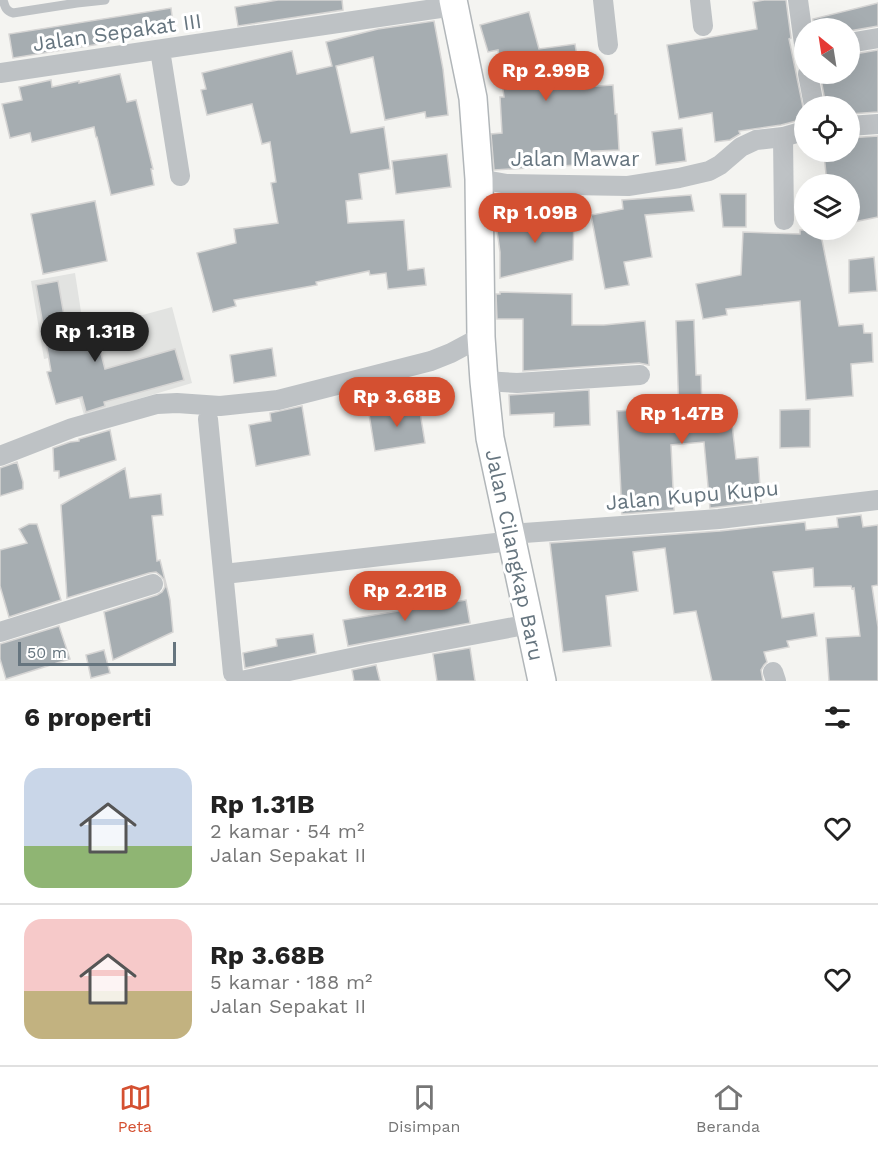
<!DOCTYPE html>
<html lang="id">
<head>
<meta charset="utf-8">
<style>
	body { margin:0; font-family:"Work Sans",sans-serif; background:#f6f6f6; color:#222; height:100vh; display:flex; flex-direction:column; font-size:22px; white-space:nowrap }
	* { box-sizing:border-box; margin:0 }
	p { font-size:20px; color:#767676 }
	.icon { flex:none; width:33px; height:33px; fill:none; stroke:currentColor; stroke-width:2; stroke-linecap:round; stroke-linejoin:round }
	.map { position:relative; height:681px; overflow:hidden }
	.side { display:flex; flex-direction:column; background:#fff; flex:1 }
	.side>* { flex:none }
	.needle { width:39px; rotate:330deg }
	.buttons { position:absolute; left:794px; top:18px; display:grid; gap:12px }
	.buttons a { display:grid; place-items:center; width:66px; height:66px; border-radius:50%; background:#fff; box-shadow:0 6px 24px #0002; font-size:30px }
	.scale { position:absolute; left:18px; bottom:15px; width:158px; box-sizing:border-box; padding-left:6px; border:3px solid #66757f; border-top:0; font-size:16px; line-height:21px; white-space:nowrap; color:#66757f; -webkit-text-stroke:4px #fff; paint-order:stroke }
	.price { position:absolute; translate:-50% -51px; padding:0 14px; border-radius:21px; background:#d45031; color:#fff; font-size:20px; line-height:39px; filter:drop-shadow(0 2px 3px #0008) }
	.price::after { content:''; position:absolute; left:50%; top:36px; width:18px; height:14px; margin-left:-9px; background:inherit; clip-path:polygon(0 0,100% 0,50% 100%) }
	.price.selected { background:#222; color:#fff }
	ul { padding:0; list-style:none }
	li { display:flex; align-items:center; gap:18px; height:150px; padding:0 24px }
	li+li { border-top:2px solid #e0e0e0 }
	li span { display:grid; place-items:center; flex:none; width:168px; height:120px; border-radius:18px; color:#555 }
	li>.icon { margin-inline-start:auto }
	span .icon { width:72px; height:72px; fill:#fffc; stroke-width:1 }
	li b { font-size:26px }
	h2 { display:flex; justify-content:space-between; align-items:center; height:72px; padding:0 24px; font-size:26px }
	.tabs { display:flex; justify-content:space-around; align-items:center; height:84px; border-top:2px solid #e0e0e0; background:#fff; font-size:16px; color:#767676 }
	.tabs a { display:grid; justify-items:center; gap:3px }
	.tabs .selected { color:#d45031 }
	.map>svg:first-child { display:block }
	.built { fill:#e2e3e1 }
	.building { fill:#a6adb1; stroke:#d6d5d4; stroke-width:1.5 }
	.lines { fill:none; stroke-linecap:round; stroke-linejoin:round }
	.secondary-casing { stroke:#b1b6b9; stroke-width:30 }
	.lane { stroke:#bec2c5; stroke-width:9 }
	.street { stroke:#bec2c5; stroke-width:20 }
	.secondary { stroke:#fff; stroke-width:27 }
	.labels { text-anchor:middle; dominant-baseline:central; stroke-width:6; stroke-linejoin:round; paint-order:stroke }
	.street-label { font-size:21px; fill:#66757f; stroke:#fff }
</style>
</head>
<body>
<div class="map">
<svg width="878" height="681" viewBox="0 0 878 681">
	<rect width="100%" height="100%" fill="#f4f4f1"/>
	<!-- built -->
	<path class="built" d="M75,273l9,58 88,-24 20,76 -108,32 -18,-61 -22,5 -13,-78z"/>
	<!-- building -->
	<path class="building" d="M278,0h64l1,10 -105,16 -3,-19z
		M764,0h22l5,38 -2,1 15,73v7l-23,6 -42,6 1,3 -10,6 -15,2 -3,-29 -33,6 -12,-74 90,-16 -4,-27z
		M878,3v23l-29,5v-3h-35l-1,-9z
		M171,8l3,24 -161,26 -4,-24z
		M529,12l10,37 36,-5 7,43 31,-2 2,29h2l2,36 -43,2 1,13 -83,5 -3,-36 11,-1 -2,-36h4l-6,-47 -10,2 -8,-27z
		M434,21l9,48 5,46 -22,3 -1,-6 -40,8 -12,-63 -37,9 15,67 33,-6 6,42 -31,5 3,25 -16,2 2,22 56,-3 4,50 16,-2 2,17 -38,4 -2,-16 -16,2 -1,-4 -53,11 1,3 -83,15 2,6 -23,6 -16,-59 39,-10 -2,-14 44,-6 -7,-40 5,-1 -6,-40 -8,2 -10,-40 -45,11 -6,-25 5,-1 -4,-16 90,-22 5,23 35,-8 -6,-24 52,-13z
		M878,50v62l-29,2v-8h-23l-6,-32h29v-19z
		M120,74l7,28 9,-2 17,69h-2l3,16 -43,10 -14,-58h-1l-2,-10 -62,15 -2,-9 -20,5 -8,-34 20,-4 -3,-13 32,-7 1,7 27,-6v2z
		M682,128l4,33 -30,4 -4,-33z
		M878,136v81l-29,6v-39h-22l-3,-30 25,-2v-14z
		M447,154l4,33 -55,7 -4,-33z
		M720,194h26v33h-23z
		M691,195l3,16 -49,4 7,42 -28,5 5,23 -24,4 -14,-74 32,-6 -1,-9z
		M95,201l12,60 -64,13 -12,-60z
		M574,212l-1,48 -73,18v-26l-4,-28 39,-6 1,4z
		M800,230h20l19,96 24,-2 1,9h8l1,29 -22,2 2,32 -47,4 -6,-99 -74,8 1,6 -24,4 -7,-35 45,-9 2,-43 57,2z
		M874,257l3,34 -28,2v-33z
		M58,281l12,69 28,-8 7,27 70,-20 9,31 -80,22 1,4 -19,6 -4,-15 -26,7 -9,-32 4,-1 -15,-86z
		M500,292l72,2v31h32l41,-4 4,44 -10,-2 -116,8v-52h-26l-1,-25h4z
		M694,320l2,55h5l1,35 28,-3 6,52 22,-2 3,45 -51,6 -6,-66 -33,3 3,65 -52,4 -5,-103 36,-2 1,8 25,-1 -3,-95z
		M272,348l4,28 -42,7 -4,-28z
		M589,390l1,35 -36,2v-14l-44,2 -1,-20z
		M302,406l8,49 -54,11 -7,-41 22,-4 -1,-8z
		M419,406l6,37 -50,8 -6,-37z
		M810,409v38l-30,1v-38z
		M110,430l6,30 -57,18v-7h-5l-1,-23 17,-6 9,-1v-2z
		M17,462l6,20v7l-23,7v-28z
		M125,468l5,30 31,-4 2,21 -11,1 5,45 3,-1 10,40 3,32 -60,28 -9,-48 53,-17 5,-3 3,-5 -1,-7 -3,-4 -5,-4 -7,1 -82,25 -6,-93z
		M861,515l2,12 15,-2v60l-6,1 6,41v54h-49l-3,-43 34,-2 -6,-48 -2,1 -1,-3 -37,1 -1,-19 -40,4 9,46 32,-5 3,23 -30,5 2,6 -25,5 3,10 -3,3 -3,5 2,11h-51l-16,-70 -22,3 -9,-66 -32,4 5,39 -32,5 5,50 -48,6 -13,-109 170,-12 85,-9 1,8 32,-3 -1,-9z
		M29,524h8l24,76 -52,17 -9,-31v-36l27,-7 -8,-14z
		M466,600l4,23 -122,23 -5,-26z
		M59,626l11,33 -64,20 -6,-20v-15z
		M313,634l3,19 -71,15 -2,-15 34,-7 -1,-7z
		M470,648l5,33h-38l-4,-27z
		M104,650l6,23 -19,5 -5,-23z
		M376,665l4,16h-26l-2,-11z"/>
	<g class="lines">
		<!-- secondary casing -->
		<g class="secondary-casing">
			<path id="secondary" d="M453,0l20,98 6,81 2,158 3,44 6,57 52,243"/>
		</g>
		<!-- lane -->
		<path class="lane" d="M3,0c2,7 3,11 10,13l64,-10 28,-3"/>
		<!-- street -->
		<path class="street" d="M603,0l5,45
			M700,0l3,26
			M798,0l6,44
			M849,43l29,-5
			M160,50l20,126
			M0,73l454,-67
			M808,74l6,32
			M849,126l29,-2
			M783,137l1,83
			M479,179l28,5 121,2 51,-8 30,-7 11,-6 21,-18 15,-7 27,-3 21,-6
			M484,381l33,2 123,-8
			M208,419l25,254
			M0,456l72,-28 85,-24 20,-1 43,3 58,-6 153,-39 20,-8 30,-16
			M510,534l209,-15 159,-19
			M224,574l288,-33
			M0,632l153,-48
			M773,672l3,9
			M241,681l129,-27 160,-30"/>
		<!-- secondary -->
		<use href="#secondary" class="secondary"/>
	</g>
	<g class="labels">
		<!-- street labels -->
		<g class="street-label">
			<text transform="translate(117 32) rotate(-8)">Jalan Sepakat III</text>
			<text x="575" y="158">Jalan Mawar</text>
			<text transform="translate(692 495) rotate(-5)">Jalan Kupu Kupu</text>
			<text transform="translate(515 555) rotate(78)">Jalan Cilangkap Baru</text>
		</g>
	</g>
</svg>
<div class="buttons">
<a><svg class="needle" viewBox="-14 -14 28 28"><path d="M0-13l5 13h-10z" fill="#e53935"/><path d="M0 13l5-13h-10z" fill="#767676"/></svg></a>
<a><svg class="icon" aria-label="locate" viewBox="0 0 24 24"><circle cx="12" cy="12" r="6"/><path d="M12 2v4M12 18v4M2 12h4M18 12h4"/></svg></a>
<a><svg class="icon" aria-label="layers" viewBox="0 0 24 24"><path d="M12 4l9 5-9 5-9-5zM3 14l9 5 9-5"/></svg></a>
</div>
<div class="scale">50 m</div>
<b class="price" style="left:546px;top:102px">Rp 2.99B</b>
<b class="price" style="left:535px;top:244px">Rp 1.09B</b>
<b class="price selected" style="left:95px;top:363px">Rp 1.31B</b>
<b class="price" style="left:397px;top:428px">Rp 3.68B</b>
<b class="price" style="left:682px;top:445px">Rp 1.47B</b>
<b class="price" style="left:405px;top:622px">Rp 2.21B</b>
</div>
<section class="side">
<h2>6 properti<svg class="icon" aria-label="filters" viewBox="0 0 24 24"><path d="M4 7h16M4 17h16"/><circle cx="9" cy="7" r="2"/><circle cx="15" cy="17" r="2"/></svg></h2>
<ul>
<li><span style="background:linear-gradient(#c9d6e8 65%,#8fb573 0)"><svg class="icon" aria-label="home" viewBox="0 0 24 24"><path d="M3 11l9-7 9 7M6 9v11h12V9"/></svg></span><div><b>Rp 1.31B</b><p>2 kamar · 54 m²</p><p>Jalan Sepakat II</p></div><svg class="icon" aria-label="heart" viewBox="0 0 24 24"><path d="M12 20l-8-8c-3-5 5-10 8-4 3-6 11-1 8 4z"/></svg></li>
<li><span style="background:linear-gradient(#f6c9c9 60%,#c2b280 0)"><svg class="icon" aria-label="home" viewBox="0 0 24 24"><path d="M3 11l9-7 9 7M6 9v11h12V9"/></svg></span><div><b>Rp 3.68B</b><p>5 kamar · 188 m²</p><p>Jalan Sepakat II</p></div><svg class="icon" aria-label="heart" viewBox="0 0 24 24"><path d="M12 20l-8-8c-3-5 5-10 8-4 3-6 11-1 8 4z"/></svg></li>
</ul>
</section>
<nav class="tabs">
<a class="selected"><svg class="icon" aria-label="map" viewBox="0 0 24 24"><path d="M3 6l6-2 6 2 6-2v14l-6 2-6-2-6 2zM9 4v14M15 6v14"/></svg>Peta</a>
<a><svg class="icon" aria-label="saved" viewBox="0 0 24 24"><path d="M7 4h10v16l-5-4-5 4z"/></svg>Disimpan</a>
<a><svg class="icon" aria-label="home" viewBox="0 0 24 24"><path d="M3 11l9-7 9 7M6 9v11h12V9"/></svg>Beranda</a>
</nav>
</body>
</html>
